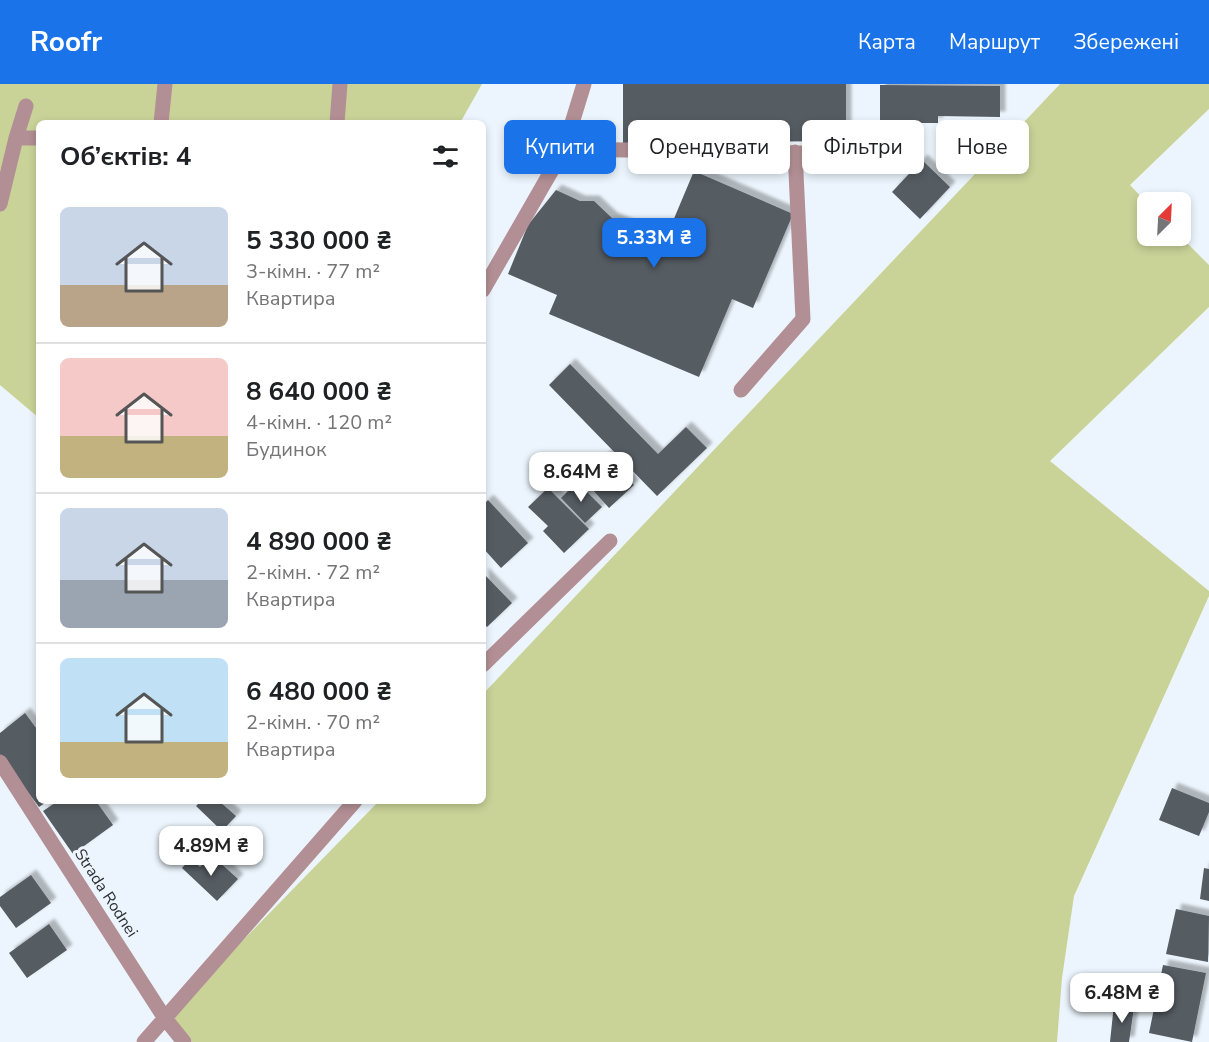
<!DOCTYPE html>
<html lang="uk">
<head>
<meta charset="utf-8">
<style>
	body { margin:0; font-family:"Nunito Sans",sans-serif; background:#f6f6f6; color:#202124; height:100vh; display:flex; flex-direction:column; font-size:22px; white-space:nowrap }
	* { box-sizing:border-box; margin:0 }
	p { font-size:20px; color:#757577 }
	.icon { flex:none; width:33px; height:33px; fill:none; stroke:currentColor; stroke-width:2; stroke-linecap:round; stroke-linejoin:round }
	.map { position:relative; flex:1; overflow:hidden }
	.sheet { position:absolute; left:36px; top:36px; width:450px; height:684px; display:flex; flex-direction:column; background:#fff; border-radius:9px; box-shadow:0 3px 9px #0003 }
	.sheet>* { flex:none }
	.guide { position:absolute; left:504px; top:36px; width:570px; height:54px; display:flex; gap:12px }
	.needle { width:39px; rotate:24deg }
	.tools { position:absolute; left:1137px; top:108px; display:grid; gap:12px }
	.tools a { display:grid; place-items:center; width:54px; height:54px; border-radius:9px; background:#fff; box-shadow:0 3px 9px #0003; font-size:30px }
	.price { position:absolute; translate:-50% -51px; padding:0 14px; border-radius:12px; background:#fff; color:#222; font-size:20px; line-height:39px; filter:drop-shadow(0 2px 3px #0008) }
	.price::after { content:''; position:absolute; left:50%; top:36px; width:18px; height:14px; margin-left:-9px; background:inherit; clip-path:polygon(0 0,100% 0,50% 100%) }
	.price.active { background:#1a73e8; color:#fff }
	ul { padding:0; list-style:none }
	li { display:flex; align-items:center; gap:18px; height:150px; padding:0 24px }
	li+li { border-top:2px solid #e0e0e0 }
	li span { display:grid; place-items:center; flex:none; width:168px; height:120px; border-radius:9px; color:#555 }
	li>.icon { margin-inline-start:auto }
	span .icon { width:72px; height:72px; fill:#fffc; stroke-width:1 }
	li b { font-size:26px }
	h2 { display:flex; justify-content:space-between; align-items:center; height:72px; padding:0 24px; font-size:26px }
	.chip { padding:0 21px; border-radius:9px; background:#fff; box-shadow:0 3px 9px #0003; font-size:21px; line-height:54px }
	.chip.active { background:#1a73e8; color:#fff }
	header { display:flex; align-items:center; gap:36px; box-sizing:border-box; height:84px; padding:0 30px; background:#1a73e8; color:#fff }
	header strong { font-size:28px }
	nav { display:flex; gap:33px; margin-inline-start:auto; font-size:21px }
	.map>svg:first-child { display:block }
	.green { fill:#c9d398 }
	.building { fill:#545c62; filter:url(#shadow) }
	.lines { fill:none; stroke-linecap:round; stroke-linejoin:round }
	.minor { stroke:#b28f94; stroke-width:15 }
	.labels { text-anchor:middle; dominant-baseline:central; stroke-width:6; stroke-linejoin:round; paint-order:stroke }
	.street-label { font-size:16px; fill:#2c2f32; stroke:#ecf5fd }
</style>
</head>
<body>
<header>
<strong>Roofr</strong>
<nav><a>Карта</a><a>Маршрут</a><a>Збережені</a></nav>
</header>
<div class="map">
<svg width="1209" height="958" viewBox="0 0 1209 958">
	<defs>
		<filter id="shadow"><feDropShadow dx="5.5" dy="-5.5" stdDeviation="1.5" flood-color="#0004"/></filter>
	</defs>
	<rect width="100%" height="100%" fill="#ecf5fd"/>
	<!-- green -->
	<path class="green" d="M0,0h482l-22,39h-421v295l-39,-33z
		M1060,0h149v25l-79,76 17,18 1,33h32l29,29v42l-159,154 159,130v5l-135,300 -12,82 -5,64h-865l-24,-25 211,-216h104v-107z"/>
	<!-- building -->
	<path class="building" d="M623,0h223v57l-223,2z
		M880,1l120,1v31l-62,-1v7h-58z
		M922,76l28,27 -30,32 -28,-27z
		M694,87l99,43 -40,94 -21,-9 -33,78 -150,-63 8,-19 -49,-21 20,-49 28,-35 24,11h14l18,17 53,22z
		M570,280l88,90 28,-27 21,21 -50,48 -108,-111z
		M607,371l27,30 -25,23 -27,-30z
		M577,398l25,25 -17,16 -24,-25z
		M548,404l41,41 -25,24 -21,-22 5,-5 -20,-19z
		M488,416l40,43 -27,25 -18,-20v-43z
		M483,489l29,30 -25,24 -4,-4z
		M25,629l14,19v69h9l-9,6 -39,-52v-22z
		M1172,704l37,15v9l-10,24 -40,-16z
		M58,717h38l17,24 -40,29 -30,-43z
		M201,717h18l17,15 -14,15 -26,-25z
		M191,774l9,9 8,-8 5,5 4,-4 21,19 -21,22 -35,-33z
		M1204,784l5,1v32l-9,-2z
		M31,791l20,28 -35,25 -16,-22v-9z
		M1176,825l33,7 -1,46 -42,-8z
		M49,840l18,26 -40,28 -18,-25z
		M1163,881l43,8 -14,69 -43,-9z
		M1114,920l20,3 -5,35h-19z"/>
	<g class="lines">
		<!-- minor -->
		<path class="minor" d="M161,39l4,-39
			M337,39l3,-39
			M16,54l10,-32
			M564,65l305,5
			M0,120l16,-66h23
			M483,206l81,-141 20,-65
			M741,306l62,-71 -8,-167
			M483,581l127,-124
			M0,678l164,255 20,25
			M144,958l211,-241"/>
	</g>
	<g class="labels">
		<!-- street labels -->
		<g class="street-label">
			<text transform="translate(106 809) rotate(57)">Strada Rodnei</text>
		</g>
	</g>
</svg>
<div class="tools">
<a><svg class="needle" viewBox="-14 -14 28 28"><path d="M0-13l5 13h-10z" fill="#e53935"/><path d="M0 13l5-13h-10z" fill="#757577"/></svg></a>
</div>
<b class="price active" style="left:654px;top:185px">5.33M ₴</b>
<b class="price" style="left:581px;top:419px">8.64M ₴</b>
<b class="price" style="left:211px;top:793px">4.89M ₴</b>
<b class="price" style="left:1122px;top:940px">6.48M ₴</b>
<div class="guide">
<a class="chip active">Купити</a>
<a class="chip">Орендувати</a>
<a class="chip">Фільтри</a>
<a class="chip">Нове</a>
</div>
<section class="sheet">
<h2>Об’єктів: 4<svg class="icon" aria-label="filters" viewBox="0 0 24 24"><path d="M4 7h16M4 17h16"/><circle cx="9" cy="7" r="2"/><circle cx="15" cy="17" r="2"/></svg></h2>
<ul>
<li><span style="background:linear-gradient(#c9d6e8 65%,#b9a48a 0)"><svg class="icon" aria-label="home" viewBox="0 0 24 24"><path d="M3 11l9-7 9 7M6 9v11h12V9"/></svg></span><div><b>5 330 000 ₴</b><p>3-кімн. · 77 m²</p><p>Квартира</p></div></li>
<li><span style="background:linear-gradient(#f6c9c9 65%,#c2b280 0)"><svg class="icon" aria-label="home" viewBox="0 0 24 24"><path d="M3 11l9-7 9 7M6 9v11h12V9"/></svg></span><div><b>8 640 000 ₴</b><p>4-кімн. · 120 m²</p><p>Будинок</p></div></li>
<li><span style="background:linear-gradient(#c9d6e8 60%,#9aa5b1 0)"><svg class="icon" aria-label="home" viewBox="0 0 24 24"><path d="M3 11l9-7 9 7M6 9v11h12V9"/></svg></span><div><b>4 890 000 ₴</b><p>2-кімн. · 72 m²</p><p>Квартира</p></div></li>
<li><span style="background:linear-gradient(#bfe0f5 70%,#c2b280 0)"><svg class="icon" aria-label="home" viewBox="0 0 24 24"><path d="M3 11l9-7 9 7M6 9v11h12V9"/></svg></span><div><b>6 480 000 ₴</b><p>2-кімн. · 70 m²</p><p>Квартира</p></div></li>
</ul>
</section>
</div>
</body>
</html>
